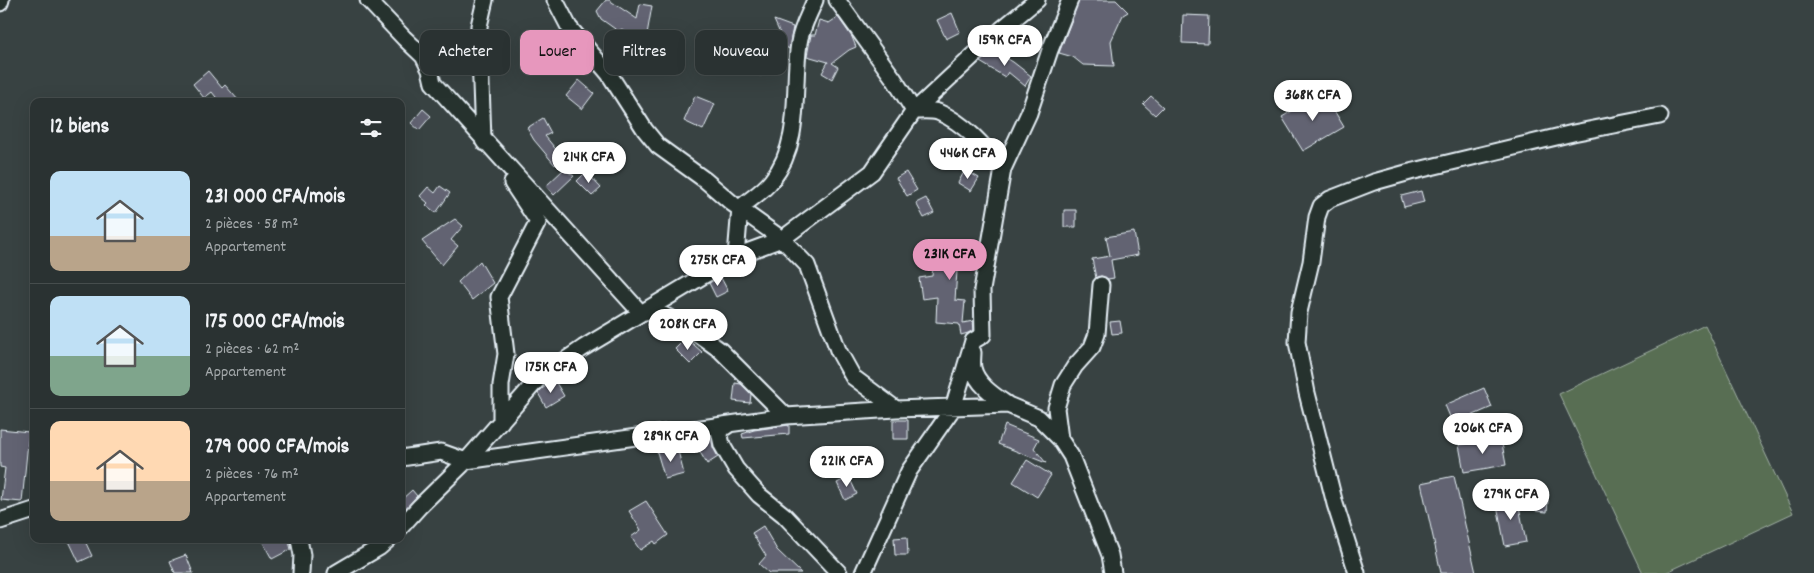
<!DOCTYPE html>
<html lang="fr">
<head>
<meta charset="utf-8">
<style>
	body { margin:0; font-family:Dekko,sans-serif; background:#363e3e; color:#f1f3f6; height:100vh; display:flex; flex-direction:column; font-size:19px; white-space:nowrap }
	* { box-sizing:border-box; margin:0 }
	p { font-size:16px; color:#a5aaac }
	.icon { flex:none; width:28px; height:28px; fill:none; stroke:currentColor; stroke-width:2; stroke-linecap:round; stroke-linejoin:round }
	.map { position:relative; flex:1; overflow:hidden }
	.drawer { position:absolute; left:30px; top:98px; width:375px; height:445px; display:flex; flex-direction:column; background:#2a3232; border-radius:10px; box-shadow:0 5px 20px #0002,0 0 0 1px #464d4d }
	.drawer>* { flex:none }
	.guide { position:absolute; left:420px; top:30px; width:475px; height:45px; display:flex; gap:10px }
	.price { position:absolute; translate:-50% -42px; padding:0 11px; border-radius:18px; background:#fff; color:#222; font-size:16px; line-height:32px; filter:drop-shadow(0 1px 2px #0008) }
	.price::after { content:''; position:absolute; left:50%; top:30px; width:15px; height:11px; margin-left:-8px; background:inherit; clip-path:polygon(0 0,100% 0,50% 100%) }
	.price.current { background:#e797bd; color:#111 }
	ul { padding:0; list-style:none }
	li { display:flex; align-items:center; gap:15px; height:125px; padding:0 20px }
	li+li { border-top:1px solid #464d4d }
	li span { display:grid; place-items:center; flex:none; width:140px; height:100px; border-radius:10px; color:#555 }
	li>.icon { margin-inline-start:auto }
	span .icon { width:60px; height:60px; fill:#fffc; stroke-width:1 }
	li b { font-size:21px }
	h2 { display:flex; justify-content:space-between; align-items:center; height:60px; padding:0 20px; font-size:21px }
	.pill { padding:0 18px; border-radius:10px; background:#2a3232; box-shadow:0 5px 20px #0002,0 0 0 1px #464d4d; font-size:18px; line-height:45px }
	.pill.current { background:#e797bd; color:#111 }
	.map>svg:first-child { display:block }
	.green { fill:#596e52; stroke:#a0b0a5 }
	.building { fill:#626472; stroke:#e8f1f8 }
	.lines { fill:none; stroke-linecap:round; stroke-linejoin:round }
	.minor-casing { stroke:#e8f1f8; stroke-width:19 }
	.minor { stroke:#26332d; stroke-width:15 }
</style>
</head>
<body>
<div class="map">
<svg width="1814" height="573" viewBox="0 0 1814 573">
	<rect width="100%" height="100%" fill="#384242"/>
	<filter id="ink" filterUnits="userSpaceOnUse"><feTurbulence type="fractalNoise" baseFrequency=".02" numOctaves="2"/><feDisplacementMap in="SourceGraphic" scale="10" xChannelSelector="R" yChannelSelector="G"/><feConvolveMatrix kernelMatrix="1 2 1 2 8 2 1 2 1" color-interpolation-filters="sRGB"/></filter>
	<g filter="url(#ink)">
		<!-- green -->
		<path class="green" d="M1705,325l88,188 -128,60h-22l-84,-179z"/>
		<!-- building -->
		<path class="building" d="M606,0h3l28,19 3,-15 12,2 -5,28 4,5 -7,6 -22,-16 -4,2 -17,-12 -4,-8z
			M1079,0h37l12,12 -5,3 -12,26 3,25 -31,-1 -10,-8 -14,-4z
			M952,13l8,19 -14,7 -9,-19z
			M1183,15l26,1 -1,28 -26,-1z
			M838,17l14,20 4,10 -7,3 -17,13 6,4 -6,12 -10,-6 6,-11 -21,-6 4,-21h4l4,-15 10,3z
			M774,20l19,7 -4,22 -3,-2z
			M1020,27l23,14 -5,11 -24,-15z
			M993,50l20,12 18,14 -6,10 -17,-14 -3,5 -25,-15z
			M751,52l18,10 -8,14 -18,-10z
			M208,71l14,17 3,-3 14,16h-20l-7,-9 -8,6 -11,-14z
			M579,80l15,13 -12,16 -16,-13z
			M1323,92l21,35 -41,24 -21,-34z
			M695,96l20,8 -12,26 -19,-9z
			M1151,96l12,11 -8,8 -12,-11z
			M423,109l8,7 -12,14 -8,-7z
			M543,118l8,15 -6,3 18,22 -8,7 -21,-25 -7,-12z
			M564,169l10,7 -20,19 -8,-9z
			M965,170l14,8 -8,13 -13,-8z
			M586,172l15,16 -9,8 -15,-15z
			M906,172l11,18 -10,6 -11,-18z
			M440,186l10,7 -14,20 -10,-8 2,-2 -8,-7 8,-9 7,6z
			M1421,191l3,11 -20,5 -3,-11z
			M926,198l8,15 -10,5 -8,-15z
			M1064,210h12v17h-12z
			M455,219l8,7 -12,14 7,6 -16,19 -20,-24z
			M1134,232l4,23 -27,5 3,18 -6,1 -7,-3 -5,2 -4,-19 18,-3 -4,-19z
			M979,242l-3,28 -19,1 -2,29 10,1 -2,22 10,-2 1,9 -6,3 -7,2 -2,-11 -23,-2 1,-25 -15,2 -3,-21 13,-2 1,-10 -2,-21z
			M480,261l13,22 -21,17 -14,-18z
			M720,276l8,15 -12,6 -7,-14z
			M1120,321l2,12 -10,1 -2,-12z
			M686,338l16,14 -12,12 -15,-15z
			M555,381l9,15 -18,11 -8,-14 5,-5z
			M735,383l6,1 10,10 -1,9 -17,-2z
			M1484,388l8,19 -39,17 -8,-19z
			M893,420h15v19h-15z
			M789,425v9l-46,4 -1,-4 12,-4z
			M1005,425l34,14 -5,9 12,15 -48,-19z
			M0,429l29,3 -7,70 -21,-2 4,-32 -5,-1z
			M711,438l2,9 5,10 -11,7 -10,-17z
			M1501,438l5,27 -42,7 -5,-27z
			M677,447l7,27 -19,5 -8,-27z
			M1027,460l24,15 -14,22 -24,-15z
			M1454,476l22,97h-35l-20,-90z
			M849,477l8,17 -12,6 -8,-17z
			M412,490l5,6 -16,17v-13z
			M1517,496l9,46 -21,4 -9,-46z
			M1537,499l11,1 -1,12 -11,-1z
			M646,501l22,34 -12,9 -2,-3 -14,9 -9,-13 10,-7 -12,-19z
			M763,526l14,24 24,23h-32l-10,-9 7,-8 -14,-23z
			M907,537l1,18h-13l-1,-17z
			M68,539h16l8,17 -13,6z
			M261,539h27l3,10 -19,10z
			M186,555l7,18h-18l-5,-12z"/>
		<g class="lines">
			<!-- minor casing -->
			<g class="minor-casing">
				<path id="minor" d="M368,0l36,38 19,18 7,14 3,13 208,230 13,-3 38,20 28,20 66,66
					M485,0l-6,26 4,114 2,3
					M555,0l14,27 40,47 36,56 13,16 47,34 28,24 49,35 25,26 31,85 15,27 43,32
					M837,0l57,79 20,32c7,0 17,-1 24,1 27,11 47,35 65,57
					M0,3l1,-3
					M736,256l4,-48c10,-9 24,-17 32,-28 31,-39 20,-91 27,-137 2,-15 11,-30 16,-43
					M973,352c0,5 -1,11 0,16 4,17 22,28 35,37
					M501,422v-37l5,-31 -7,-57 39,-75 -26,-39
					M728,425l-9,6 3,14 14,24 23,26 25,20 55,58
					M1060,439l-4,-31 7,-23 12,-19 17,-19 5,-13 4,-49
					M401,458l40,-6 25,9 320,-45 110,-7 112,-4 31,13 21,21 11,17 39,99 3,18
					M0,521l34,-11
					M401,527l19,-21 46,-45 73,-83 44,-30 153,-92 46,-17 90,-67 42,-61 89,-83 34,-28
					M299,539l3,16 -1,18
					M336,573l44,-26 9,-8
					M863,573l46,-102 44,-63 20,-67 10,-6 -1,-45 21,-121 26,-56 21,-63 20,-50
					M1357,573l-22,-69 -28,-111 -10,-51 2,-30 12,-50 6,-45 4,-11 9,-7 44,-17 36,-10 163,-39 87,-17"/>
			</g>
			<!-- minor -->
			<use href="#minor" class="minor"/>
		</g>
	</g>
</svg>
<b class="price" style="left:1005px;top:67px">159K CFA</b>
<b class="price" style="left:1313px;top:122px">368K CFA</b>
<b class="price" style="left:968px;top:180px">446K CFA</b>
<b class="price" style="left:589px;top:184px">214K CFA</b>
<b class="price current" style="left:950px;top:281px">231K CFA</b>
<b class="price" style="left:718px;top:287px">275K CFA</b>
<b class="price" style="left:688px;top:351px">208K CFA</b>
<b class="price" style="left:551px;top:394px">175K CFA</b>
<b class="price" style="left:1483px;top:455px">206K CFA</b>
<b class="price" style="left:671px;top:463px">289K CFA</b>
<b class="price" style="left:847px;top:488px">221K CFA</b>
<b class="price" style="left:1511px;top:521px">279K CFA</b>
<div class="guide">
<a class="pill">Acheter</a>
<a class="pill current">Louer</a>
<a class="pill">Filtres</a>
<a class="pill">Nouveau</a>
</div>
<section class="drawer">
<h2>12 biens<svg class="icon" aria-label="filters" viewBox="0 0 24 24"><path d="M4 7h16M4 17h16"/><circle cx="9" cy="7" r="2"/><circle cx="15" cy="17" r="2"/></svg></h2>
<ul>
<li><span style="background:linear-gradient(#bfe0f5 65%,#b9a48a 0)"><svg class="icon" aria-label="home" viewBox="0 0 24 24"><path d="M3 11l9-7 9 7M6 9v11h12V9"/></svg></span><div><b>231 000 CFA/mois</b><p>2 pièces · 58 m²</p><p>Appartement</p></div></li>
<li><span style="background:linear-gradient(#bfe0f5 60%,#7fa58c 0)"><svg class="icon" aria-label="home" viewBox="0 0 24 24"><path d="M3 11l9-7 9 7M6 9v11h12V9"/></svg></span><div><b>175 000 CFA/mois</b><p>2 pièces · 62 m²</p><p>Appartement</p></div></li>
<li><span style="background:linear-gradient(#ffd9b3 60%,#b9a48a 0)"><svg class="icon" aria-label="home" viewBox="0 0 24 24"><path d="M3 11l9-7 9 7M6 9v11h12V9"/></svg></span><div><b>279 000 CFA/mois</b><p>2 pièces · 76 m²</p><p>Appartement</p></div></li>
</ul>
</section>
</div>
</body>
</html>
